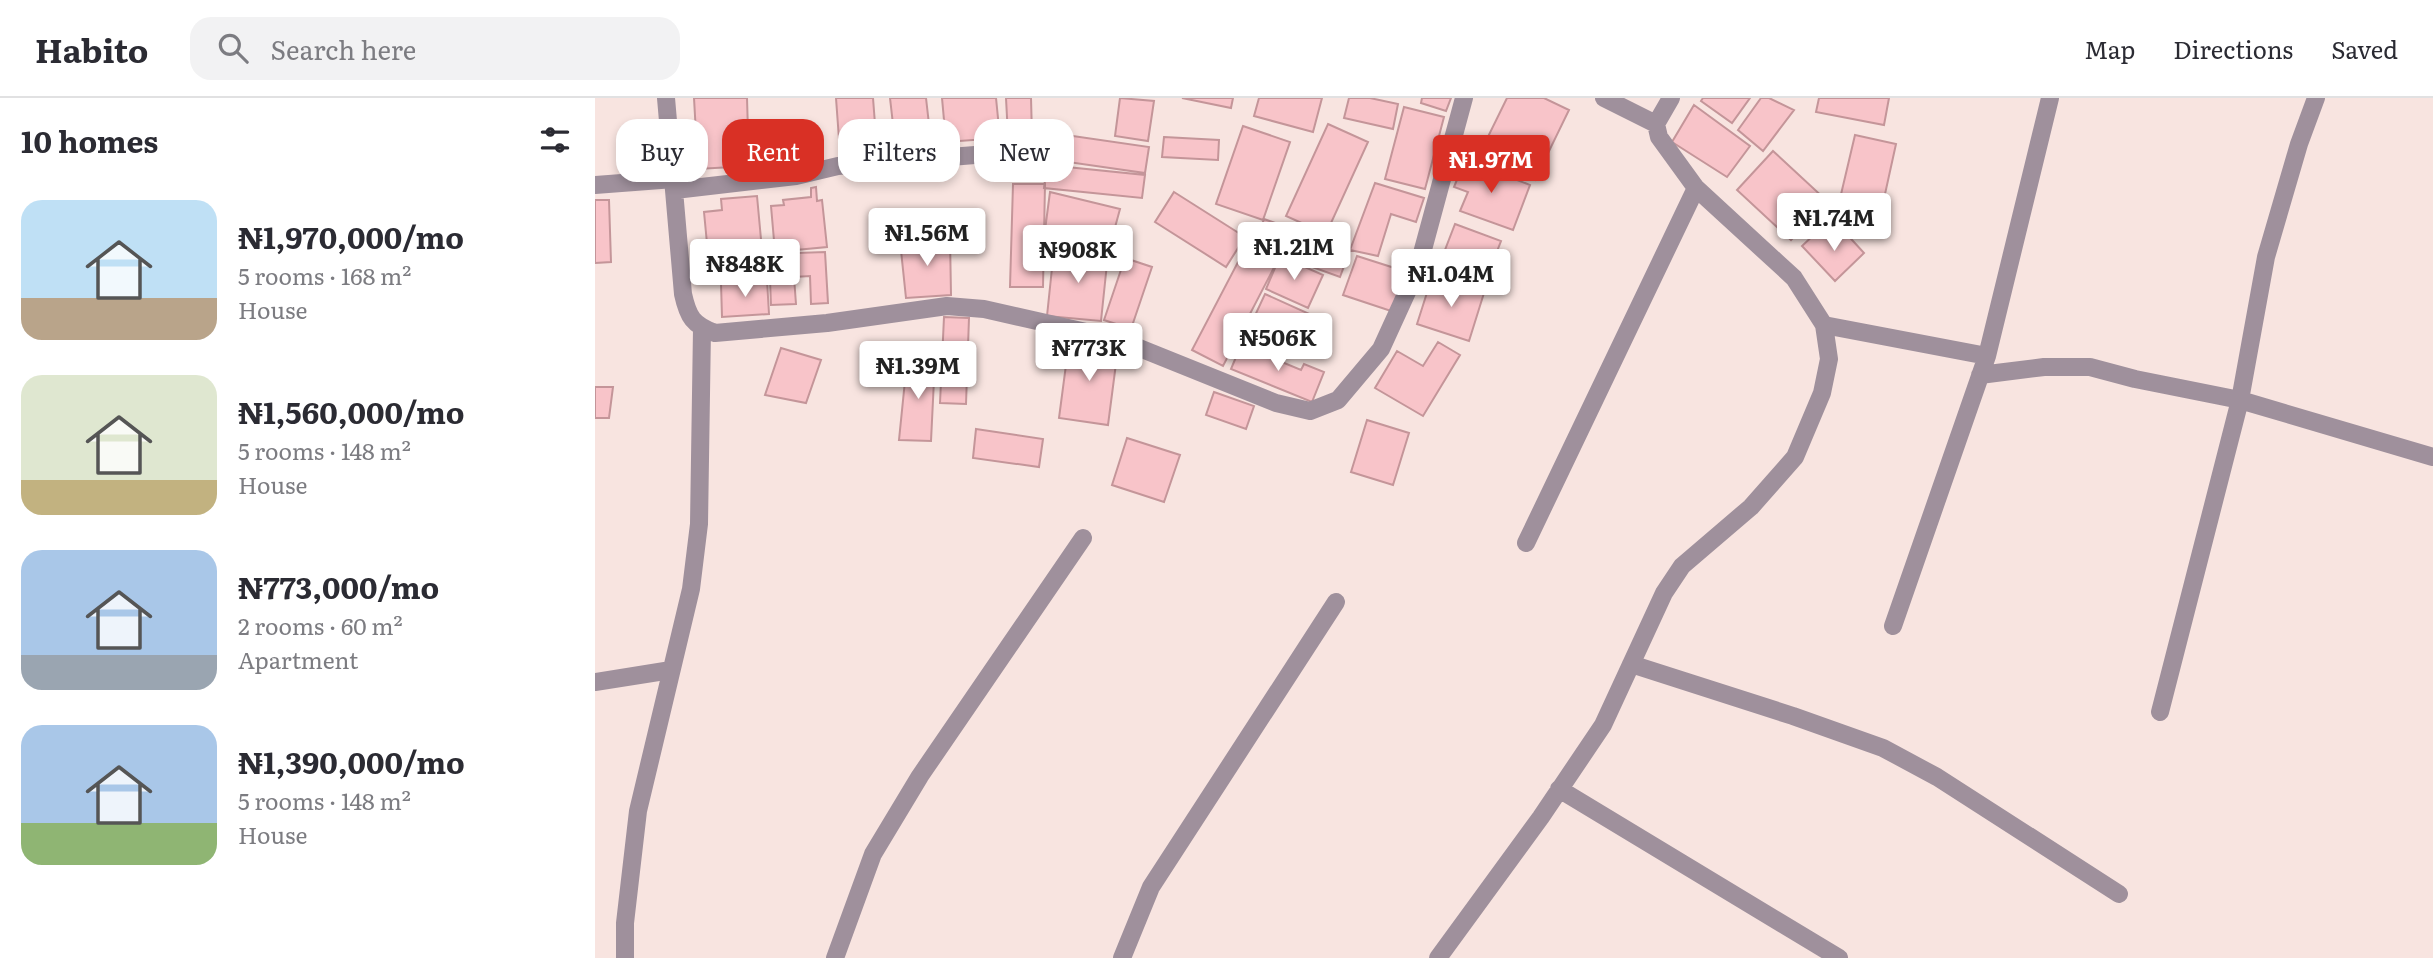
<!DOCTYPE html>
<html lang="en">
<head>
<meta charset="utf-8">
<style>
	body { margin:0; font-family:Literata,serif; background:#f2f2f3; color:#2b2b33; height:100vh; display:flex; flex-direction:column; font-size:26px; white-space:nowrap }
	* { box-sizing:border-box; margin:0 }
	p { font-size:23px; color:#7c7c81 }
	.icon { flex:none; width:38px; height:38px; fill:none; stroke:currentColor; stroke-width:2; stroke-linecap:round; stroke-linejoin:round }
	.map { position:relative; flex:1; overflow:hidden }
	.panel { display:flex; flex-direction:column; background:#fff; width:595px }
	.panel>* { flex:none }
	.banner { position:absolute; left:21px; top:21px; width:665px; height:63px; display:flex; gap:14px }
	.price { position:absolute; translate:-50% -60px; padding:0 16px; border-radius:7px; background:#fff; color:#222; font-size:23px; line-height:46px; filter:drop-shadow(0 2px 4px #0008) }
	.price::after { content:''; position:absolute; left:50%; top:42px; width:21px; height:16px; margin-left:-10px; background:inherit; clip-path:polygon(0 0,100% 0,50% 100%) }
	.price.selected { background:#d93025; color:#fff }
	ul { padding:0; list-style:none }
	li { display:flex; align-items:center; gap:21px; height:175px; padding:0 21px }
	li span { display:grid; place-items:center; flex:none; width:196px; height:140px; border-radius:21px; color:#555 }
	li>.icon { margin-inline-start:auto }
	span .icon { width:84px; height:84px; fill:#fffc; stroke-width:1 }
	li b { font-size:30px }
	h2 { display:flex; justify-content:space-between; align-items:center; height:84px; padding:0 21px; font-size:30px }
	.pill { padding:0 24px; border-radius:21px; background:#fff; box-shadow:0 4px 10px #0003; font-size:24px; line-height:63px }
	.pill.selected { background:#d93025; color:#fff }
	header { display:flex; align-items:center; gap:42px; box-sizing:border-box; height:98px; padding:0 35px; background:#fff; border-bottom:2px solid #e1e1e2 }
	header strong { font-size:33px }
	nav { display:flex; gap:38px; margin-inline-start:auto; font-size:24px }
	.search { width:490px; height:63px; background:#f2f2f3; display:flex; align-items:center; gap:18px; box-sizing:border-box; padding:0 24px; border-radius:21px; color:#7c7c81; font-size:26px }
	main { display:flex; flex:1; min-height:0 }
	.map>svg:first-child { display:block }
	.building { fill:#f8c4c9; stroke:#c49599; stroke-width:2 }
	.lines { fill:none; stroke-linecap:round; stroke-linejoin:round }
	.minor { stroke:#9f909c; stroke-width:18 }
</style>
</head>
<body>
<header>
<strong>Habito</strong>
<div class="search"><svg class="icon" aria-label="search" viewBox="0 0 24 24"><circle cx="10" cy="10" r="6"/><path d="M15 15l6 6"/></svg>Search here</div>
<nav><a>Map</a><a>Directions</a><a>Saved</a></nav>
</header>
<main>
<section class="panel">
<h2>10 homes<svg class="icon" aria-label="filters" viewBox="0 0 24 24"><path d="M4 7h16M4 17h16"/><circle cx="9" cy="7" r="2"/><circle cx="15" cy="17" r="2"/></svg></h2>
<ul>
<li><span style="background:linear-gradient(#bfe0f5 70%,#b9a48a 0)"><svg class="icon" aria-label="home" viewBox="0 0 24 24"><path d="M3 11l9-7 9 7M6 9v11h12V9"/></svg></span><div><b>₦1,970,000/mo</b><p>5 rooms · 168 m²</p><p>House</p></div></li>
<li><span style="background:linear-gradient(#dfe7d0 75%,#c2b280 0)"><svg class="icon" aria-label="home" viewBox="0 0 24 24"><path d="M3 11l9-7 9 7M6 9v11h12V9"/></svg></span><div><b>₦1,560,000/mo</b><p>5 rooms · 148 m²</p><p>House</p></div></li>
<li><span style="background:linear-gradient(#a9c7e8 75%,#9aa5b1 0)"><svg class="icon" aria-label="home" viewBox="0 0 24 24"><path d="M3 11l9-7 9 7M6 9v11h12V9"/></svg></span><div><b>₦773,000/mo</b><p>2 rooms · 60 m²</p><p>Apartment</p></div></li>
<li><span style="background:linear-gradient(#a9c7e8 70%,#8fb573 0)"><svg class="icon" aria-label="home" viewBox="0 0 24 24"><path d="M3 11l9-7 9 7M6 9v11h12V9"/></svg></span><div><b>₦1,390,000/mo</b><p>5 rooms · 148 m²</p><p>House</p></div></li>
</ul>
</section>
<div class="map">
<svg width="1838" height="860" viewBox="0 0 1838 860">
	<rect width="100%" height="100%" fill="#f8e4e0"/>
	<!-- building -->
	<path class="building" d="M99,0h53l2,68 -51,3z
		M241,0h37l4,52 -37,3z
		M295,0h36l4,35 6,-3 3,21 -17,2 -1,-14 -26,3z
		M347,0h54l4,40 -54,4z
		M411,0h25l1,37 -24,1z
		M525,0l34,3 -6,40 -33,-5z
		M587,0h51l-2,10z
		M664,0h63l-9,34 -59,-16z
		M754,0h21l28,6 -5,25 -49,-11z
		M827,0h29l-5,13 -25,-8z
		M912,0h37l25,12 -34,70 -55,-27z
		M1108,0h47l-18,25 -31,-22z
		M1166,0h8l25,12 -31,41 -25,-21z
		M1224,0h70l-5,27 -68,-13z
		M1099,7l56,41 -23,31 -55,-35z
		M809,9l40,10 -19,72 -40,-10z
		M733,26l40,18 -42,92 -40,-18z
		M648,28l47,16 -27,78 -47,-16z
		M464,36l90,13 -4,26 -91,-13z
		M1260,37l41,9 -20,91 -42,-11z
		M569,39l55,3 -1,20 -56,-3z
		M1178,53l53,49 -35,40 -54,-50z
		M870,62l65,25 -17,45 -53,-19 8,-19 -14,-5z
		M452,67l98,10 -3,23 -98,-10z
		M780,85l49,15 -8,24 -25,-8 -13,42 -28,-6z
		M418,86h32l-2,103h-33z
		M221,89l1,14 5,-1 5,47 -52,5 -4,-46 13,-1 -1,-5 28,-3v-9z
		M455,94l70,17 -9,33 -66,-12z
		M579,94l71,45 -19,30 -71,-45z
		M162,98l5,54 -54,4 -4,-42 18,-2 -1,-11z
		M0,102h14l2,62 -16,1z
		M669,121l86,31 -10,27 -86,-31z
		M860,126l46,17 -17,44 -46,-17z
		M1247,131l22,24 -29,28 -33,-35 17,-16 11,11z
		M355,140l1,57 -45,3 -6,-57z
		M665,148l20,10 -57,110 -31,-16 46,-88 12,2z
		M459,151l54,5 -7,67 -54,-5z
		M230,154l3,51 -17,1 -1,-28 -16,1 2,27 -25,1 -2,-51z
		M163,157l1,21 -51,2 -1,-20z
		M685,158l43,19 -15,33 -42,-19z
		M762,158l50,16 -13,40 -51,-17z
		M530,160l27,9 -21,62 -27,-9z
		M837,179l52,16 -15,48 -52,-17z
		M172,182l2,34 -47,3 -1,-34z
		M670,196l51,23 -8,17 -11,-5 -13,28 -40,-18z
		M349,219l25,1 -3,86 -26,-1z
		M474,244l49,6 -10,77 -49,-7z
		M843,244l22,13 -37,61 -48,-28 22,-37 26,15z
		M646,247l60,25 3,-6 20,8 -12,30 -81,-33z
		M186,250l40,12 -15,43 -41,-8z
		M340,261l-4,82 -32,-1 8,-79z
		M0,289h18l-4,31h-14z
		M619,294l40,14 -8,23 -40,-14z
		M772,322l42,13 -16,52 -42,-13z
		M381,331l67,10 -4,28 -66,-9z
		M532,340l53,17 -16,47 -52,-17z"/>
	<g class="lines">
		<!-- minor -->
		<path class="minor" d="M71,0l17,196c5,23 10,31 32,39l112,-10 120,-17 37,3 133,30 159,64 34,8 28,-11 43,-51 37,-81 46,-170
			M1009,0l52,26
			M0,87l79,-6
			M80,92l121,-14 42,-10 162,-13
			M1229,227l163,31
			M1385,277l64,-8h46l45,12 105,21 193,57
			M931,445l170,-355
			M1298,528l94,-270 63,-258
			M1036,566l162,52 90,32 54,29 182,117
			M0,584l76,-12
			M1565,614l80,-312 26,-143 33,-113 17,-46
			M964,691l280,169
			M30,860v-35l13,-112 53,-222 8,-65 3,-195
			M240,860l38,-104 47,-78 163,-238
			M527,860l29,-71 185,-285
			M843,860l103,-141 62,-92 61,-132 18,-27 69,-59 44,-50 27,-64 7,-34 -5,-34 -30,-47 -98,-90 -37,-51 -3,-13 15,-26"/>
	</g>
</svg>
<b class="price selected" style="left:896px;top:97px">₦1.97M</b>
<b class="price" style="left:1239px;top:155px">₦1.74M</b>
<b class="price" style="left:332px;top:170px">₦1.56M</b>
<b class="price" style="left:699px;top:184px">₦1.21M</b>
<b class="price" style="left:483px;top:187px">₦908K</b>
<b class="price" style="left:150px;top:201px">₦848K</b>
<b class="price" style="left:856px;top:211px">₦1.04M</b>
<b class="price" style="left:683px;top:275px">₦506K</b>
<b class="price" style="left:494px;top:285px">₦773K</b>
<b class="price" style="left:323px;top:303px">₦1.39M</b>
<div class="banner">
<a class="pill">Buy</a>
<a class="pill selected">Rent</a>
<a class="pill">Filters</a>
<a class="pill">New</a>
</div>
</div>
</main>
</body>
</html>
